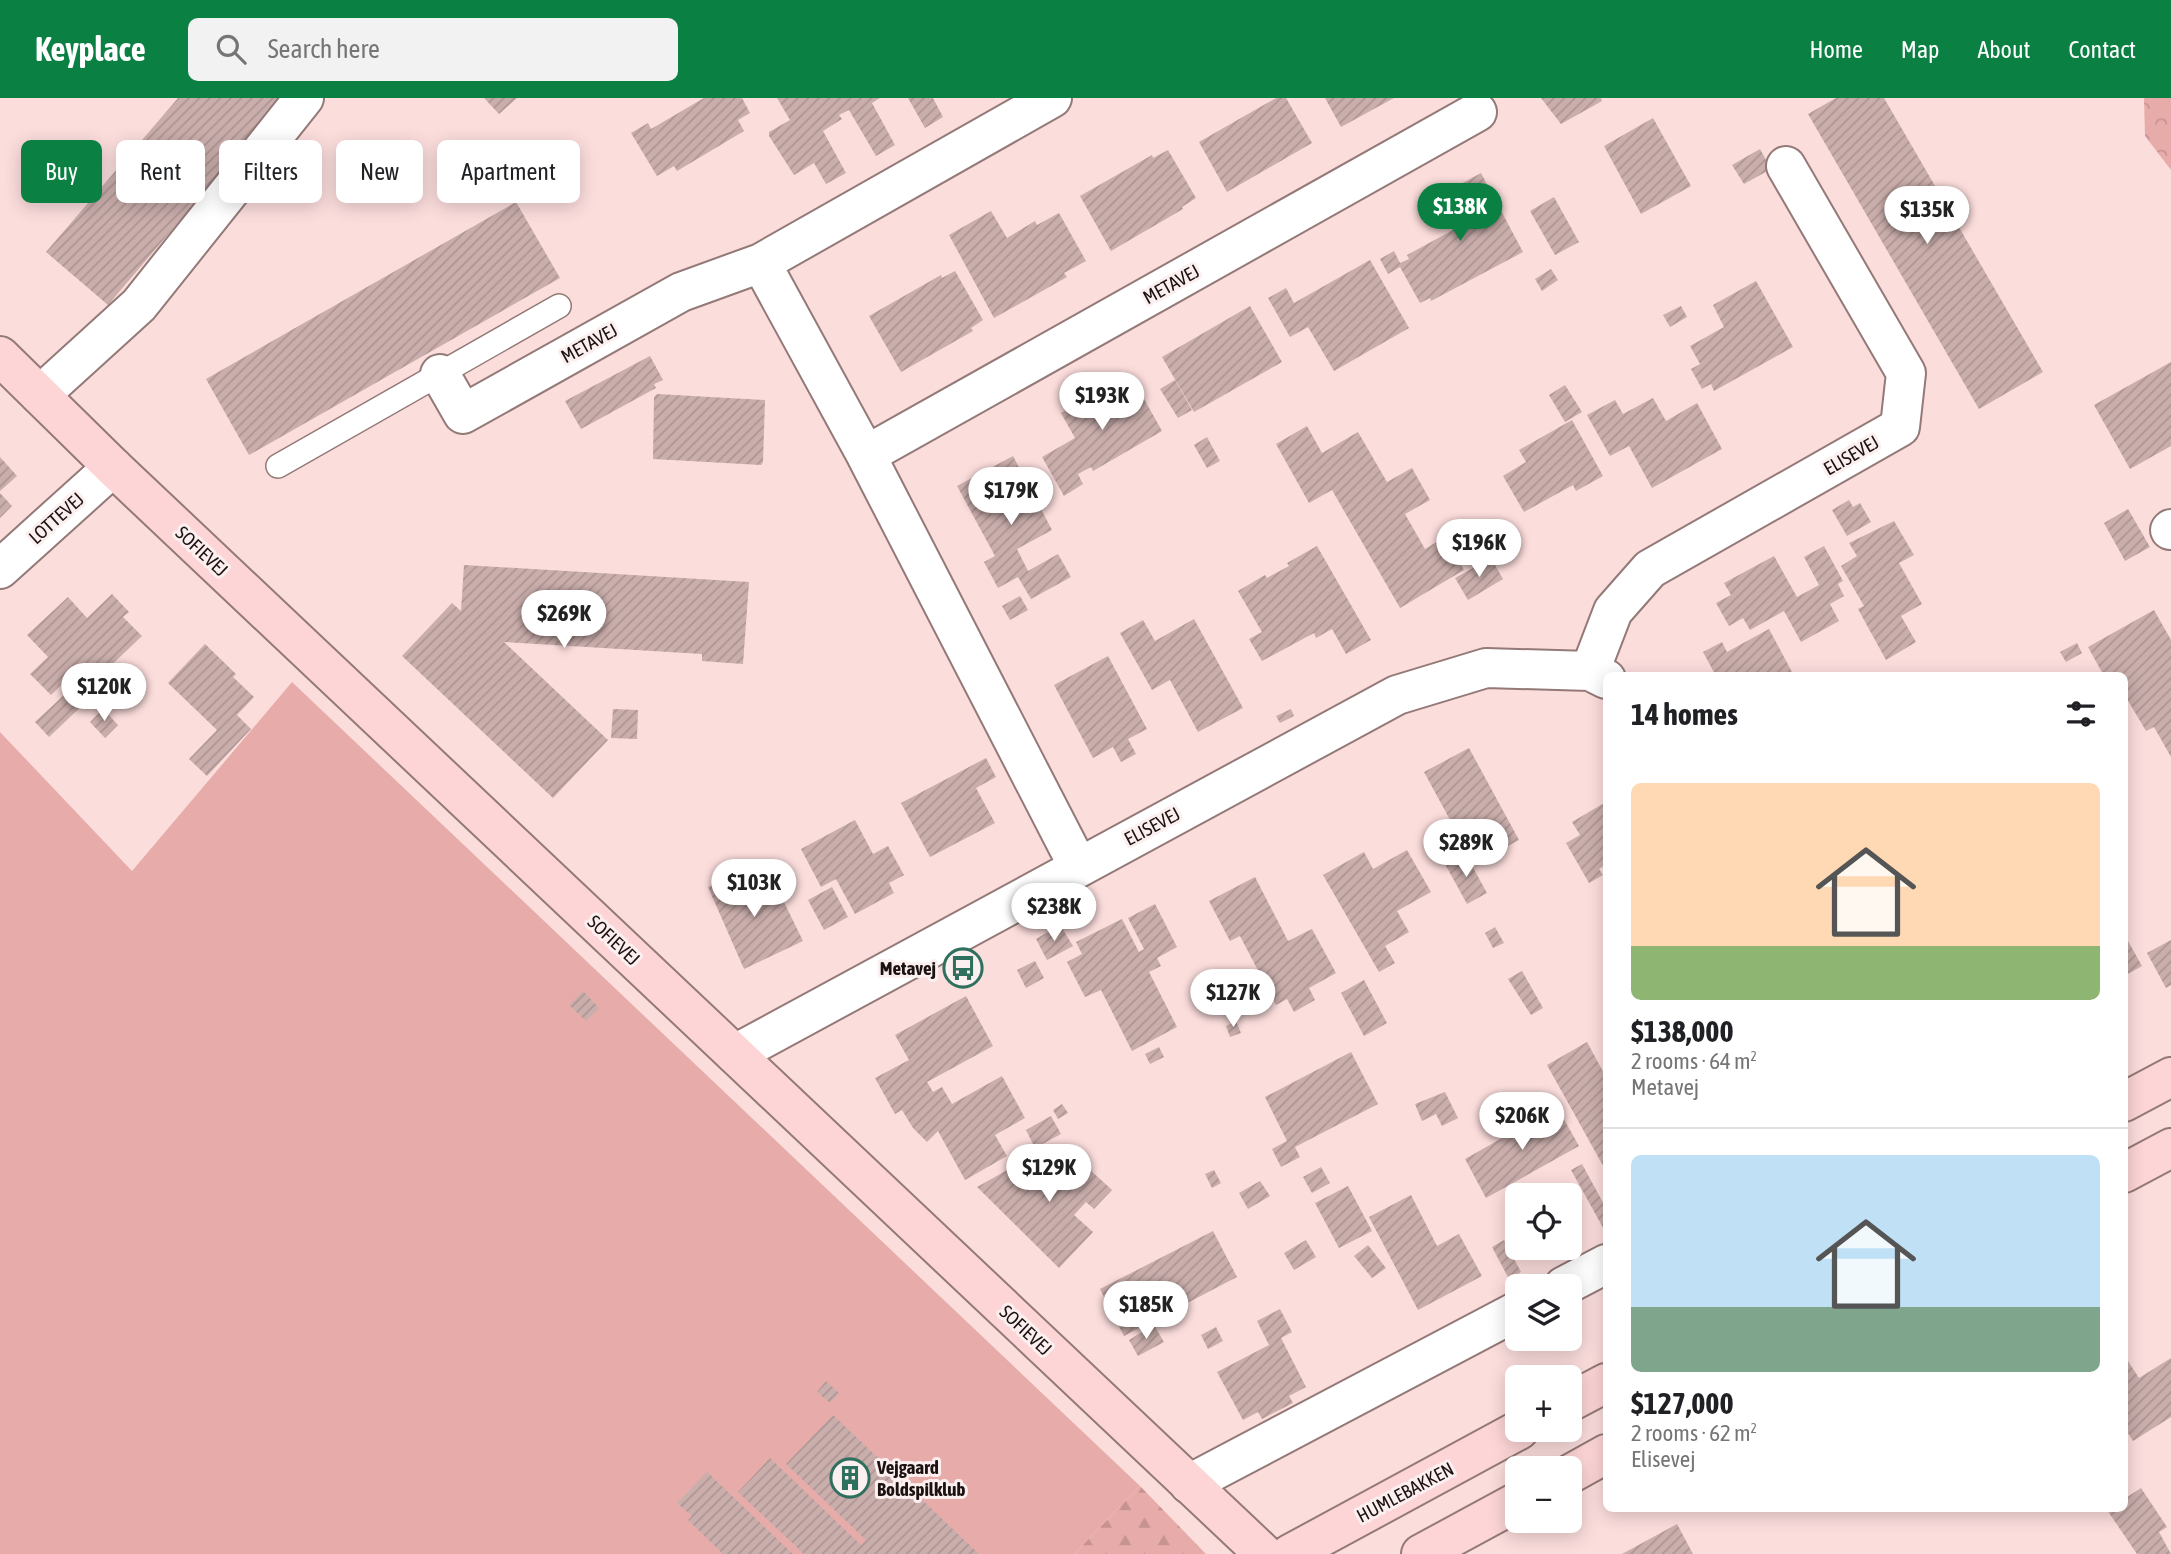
<!DOCTYPE html>
<html lang="en">
<head>
<meta charset="utf-8">
<style>
	body { margin:0; font-family:"Asap Condensed",sans-serif; background:#f2f2f2; color:#202124; height:100vh; display:flex; flex-direction:column; font-size:26px; white-space:nowrap }
	* { box-sizing:border-box; margin:0 }
	p { font-size:23px; color:#757577 }
	.icon { flex:none; width:38px; height:38px; fill:none; stroke:currentColor; stroke-width:2; stroke-linecap:round; stroke-linejoin:round }
	.map { position:relative; flex:1; overflow:hidden }
	.panel { position:absolute; left:1603px; top:574px; width:525px; height:840px; display:flex; flex-direction:column; background:#fff; border-radius:10px; box-shadow:0 4px 18px #0003 }
	.panel>* { flex:none }
	.hud { position:absolute; left:21px; top:42px; width:665px; height:63px; display:flex; gap:14px }
	.tools { position:absolute; left:1505px; top:1085px; display:grid; gap:14px }
	.tools a { display:grid; place-items:center; width:77px; height:77px; border-radius:10px; background:#fff; box-shadow:0 4px 18px #0003; font-size:35px }
	.price { position:absolute; translate:-50% -60px; padding:0 16px; border-radius:24px; background:#fff; color:#222; font-size:23px; line-height:46px; filter:drop-shadow(0 2px 4px #0008) }
	.price::after { content:''; position:absolute; left:50%; top:42px; width:21px; height:16px; margin-left:-10px; background:inherit; clip-path:polygon(0 0,100% 0,50% 100%) }
	.price.current { background:#0b8043; color:#fff }
	ul { padding:0; list-style:none }
	li { display:grid; align-content:center; gap:14px; height:371px; padding:0 28px }
	li+li { border-top:2px solid #e0e0e0 }
	li span { display:grid; place-items:center; height:217px; border-radius:10px; color:#555 }
	li>.icon { margin-inline-start:auto }
	span .icon { width:126px; height:126px; fill:#fffc; stroke-width:1 }
	li b { font-size:30px }
	h2 { display:flex; justify-content:space-between; align-items:center; height:84px; padding:0 28px; font-size:30px }
	.chip { padding:0 24px; border-radius:10px; background:#fff; box-shadow:0 4px 18px #0003; font-size:24px; line-height:63px }
	.chip.current { background:#0b8043; color:#fff }
	header { display:flex; align-items:center; gap:42px; box-sizing:border-box; height:98px; padding:0 35px; background:#0b8043; color:#fff }
	header strong { font-size:33px }
	nav { display:flex; gap:38px; margin-inline-start:auto; font-size:24px }
	.search { width:490px; height:63px; background:#f2f2f2; display:flex; align-items:center; gap:18px; box-sizing:border-box; padding:0 24px; border-radius:10px; color:#757577; font-size:26px }
	.map>svg:first-child { display:block }
	.forest { fill:url(#forest-firs) }
	.park { fill:url(#park-crowns) }
	.pitch { fill:#e7acaa }
	.building { fill:url(#building-hatch) }
	.lines { fill:none; stroke-linecap:round; stroke-linejoin:round }
	.lane-casing { stroke:#937977; stroke-width:26 }
	.street-casing { stroke:#937977; stroke-width:42 }
	.secondary-casing { stroke:#937977; stroke-width:42 }
	.lane { stroke:#fff; stroke-width:23 }
	.street { stroke:#fff; stroke-width:38 }
	.secondary { stroke:#fdd5d6; stroke-width:38 }
	.labels { text-anchor:middle; dominant-baseline:central; stroke-width:6; stroke-linejoin:round; paint-order:stroke }
	.street-label { font-size:19px; fill:#1b1211; stroke:#fcefef }
	.poi-label { font-size:19px; font-weight:bold; fill:#1b1211; stroke:#fcefef; text-anchor:end }
</style>
</head>
<body>
<header>
<strong>Keyplace</strong>
<div class="search"><svg class="icon" aria-label="search" viewBox="0 0 24 24"><circle cx="10" cy="10" r="6"/><path d="M15 15l6 6"/></svg>Search here</div>
<nav><a>Home</a><a>Map</a><a>About</a><a>Contact</a></nav>
</header>
<div class="map">
<svg width="2171" height="1456" viewBox="0 0 2171 1456">
	<defs>
		<pattern id="forest-firs" width="22" height="20" patternUnits="userSpaceOnUse" patternTransform="scale(1.75)"><rect width="22" height="20" fill="#e7acaa"/><path d="M5 1l3.5 6h-7zM16 11l3.5 6h-7z" fill="#c69391"/></pattern>
		<pattern id="park-crowns" width="20" height="18" patternUnits="userSpaceOnUse" patternTransform="scale(1.75)"><rect width="20" height="18" fill="#e7acaa"/><path d="M2 6a3 3 0 1 1 6 0M12 15a3 3 0 1 1 6 0" fill="none" stroke="#c69391"/></pattern>
		<pattern id="building-hatch" width="6" height="6" patternUnits="userSpaceOnUse" patternTransform="scale(1.75)"><rect width="6" height="6" fill="#caaeac"/><path d="M-1 1l2-2M0 6l6-6M5 7l2-2" fill="none" stroke="#ad9593"/></pattern>
	</defs>
	<rect width="100%" height="100%" fill="#fbdddc"/>
	<!-- forest -->
	<path class="forest" d="M1140,1388l66,68h-132z"/>
	<!-- park -->
	<path class="park" d="M2144,0h27v72l-26,-34z"/>
	<!-- pitch -->
	<path class="pitch" d="M292,584l848,804 -66,68h-1074v-822l132,139z"/>
	<!-- building -->
	<path class="building" d="M178,0h106l-176,207 -62,-53z
		M484,0h33l-18,16z
		M704,0h38l8,15 -12,7 6,11 -67,40 -3,-5 -17,10 -26,-43 17,-10 3,6z
		M777,0h103l-8,5 23,42 -19,11 -27,-46 -10,5 3,4 -19,12 23,42 -20,11 -12,-21 -20,12 -25,-39v-4l21,-12z
		M908,0h25l10,19 -18,11z
		M1276,0h10l26,45 -85,49 -28,-50z
		M1325,0h69l-53,29z
		M1541,0h60l1,3 -41,23z
		M1836,0h48l159,274 -64,37 -171,-295z
		M1653,20l38,68 -50,28 -37,-68z
		M1760,51l11,20 -27,15 -12,-19z
		M1168,52l28,48 -14,9 1,2 -72,42 -31,-55 72,-41 1,3z
		M1481,75l42,79 -92,49 -1,-3 -10,5 -20,-36 -12,7 -8,-15 14,-8 6,12 9,-4 -2,-4 46,-25 -18,-32z
		M1554,99l25,45 -24,13 -25,-44z
		M516,104l44,76 -311,177 -43,-76z
		M991,113l16,27 28,-17 2,4 22,-12 27,48 -22,12 3,4 -73,41 -45,-83z
		M1370,162l39,68 -75,43 -26,-44 -18,10 -22,-39 18,-10 8,15z
		M1551,171l7,11 -16,11 -7,-12z
		M955,173l28,49 -12,8 2,3 -72,41 -32,-56 72,-41 1,3z
		M1756,183l37,66 -79,44 -3,-7 -9,5 -11,-20 9,-5 -10,-18 34,-19 -11,-22z
		M1250,208l32,56 -88,50 -32,-55z
		M1681,208l6,11 -17,10 -7,-12z
		M650,258l13,24 -9,4 2,4 -75,41 -16,-28z
		M2171,264v84l-41,23 -36,-64z
		M1130,276l32,57 -69,40 -2,-4 -13,7 5,10 -19,12 -22,-39 33,-19 -14,-25z
		M1175,282l17,30 -14,8 -18,-29z
		M1565,287l17,27 -17,10 -16,-27z
		M657,296l108,6 -2,62 -2,3 -108,-6 1,-62z
		M1653,300l13,23 31,-18 25,46 -70,39 -23,-42 -19,10 -23,-41 28,-15 8,14z
		M1572,322l31,56 -27,15 -3,-6 -49,27 -21,-36 23,-14 -7,-12z
		M1307,328l15,27 36,-21 29,50 25,-14 18,32 -25,14 20,35 20,-12 19,33 -64,38 -68,-118 -23,13 -33,-59z
		M1207,339l13,24 -13,7 -13,-23z
		M1013,358l39,74 -35,19 11,22 30,-17 13,23 -40,22 -13,-22 -20,11 -14,-26 11,-6 -38,-70z
		M0,359l17,19 -17,15z
		M0,395l12,13 -12,12z
		M1849,402l4,7 7,-4 11,19 -24,14 -15,-26z
		M2128,411l22,38 -25,14 -21,-38z
		M1894,423l20,34 -15,8 23,41 -21,12 15,26 -30,18 -28,-51 6,-3 -23,-40 16,-10 -8,-13z
		M1317,448l54,94 -25,14 -14,-25 -16,9 -2,-5 -52,28 -13,-22 13,-7 -24,-41 27,-16 2,3 22,-12 -2,-3z
		M1824,448l19,35 -5,3 6,12 -14,8 9,17 -38,21 -17,-31 -34,19 -7,-12 -14,8 -13,-23 15,-8 -7,-12 50,-27 23,41 22,-12 -15,-28z
		M1491,460l12,21 -35,21 -13,-22z
		M464,467l285,17 -6,82 -41,-3v-7l-198,-12 104,98 -55,58 -151,-142 50,-53 9,8z
		M112,496l17,18 -6,5 19,19 -60,57 -14,-14 -17,16 -21,-21 18,-17 -21,-22 41,-38 19,21z
		M1020,498l8,14 -18,10 -8,-14z
		M2154,512l17,30v117l-17,-30 -8,4 -22,-37v-18h-20l-16,-29z
		M1194,521l49,89 -45,24 -28,-52 -18,10 -32,-57 23,-13 12,21z
		M1769,531l23,43 -6,4h-70l-13,-24 19,-10 5,10z
		M2077,545l5,10 -16,9 -6,-10z
		M205,546l31,30 -3,3 21,20 -17,18 14,14 -44,47 -18,-17 28,-29 -49,-47z
		M1108,558l39,73 -19,10 8,15 -15,8 -8,-15 -20,11 -39,-73z
		M78,595l8,9 -37,35 -14,-15 28,-26 6,6z
		M103,611l15,16 -13,13 -15,-16z
		M613,611l25,1 -1,29 -26,-1z
		M1291,611l3,7 -14,7 -4,-7z
		M1469,650l50,92 -45,24 -50,-92z
		M986,660l10,19 -20,11 19,35 -65,34 -29,-54z
		M1606,704v62l-7,5 4,6 -14,8 -23,-40 14,-8 -8,-13z
		M855,722l18,34 15,-8 16,29 -15,8 5,10 -39,21 -19,-35 -15,8 -20,-38z
		M1407,752l24,42 -34,19 12,21 -24,14 10,17 -16,9 -56,-97 41,-23 9,17z
		M1465,755l22,40 -20,11 -22,-40z
		M745,772l3,6 4,-2 14,29 15,-7 22,45 -59,28 -36,-82z
		M1255,779l33,64 24,-12 24,44 -27,15 6,12 -21,12 -7,-13 -11,6 -36,-69 -10,5 -21,-40z
		M832,789l16,30 -24,13 -16,-30z
		M1155,806l22,43 -20,11 4,8 -12,6 28,55 -45,24 -31,-61 -16,7 -18,-35 15,-8 -6,-12 46,-23 17,33 5,-3 -16,-31z
		M1060,827l13,21 -26,14 -11,-21z
		M1495,829l9,16 -11,5 -8,-15z
		M2124,836l18,32 -18,10z
		M2171,842v45l-5,3 -19,-35z
		M1035,863l9,17 -18,10 -9,-18z
		M1522,873l21,37 -12,7 -23,-36z
		M1364,882l23,43 -23,13 -23,-43z
		M583,893l16,17 -13,13 -17,-16z
		M966,898l27,50 -66,36 6,10 9,-5 10,17 50,-28 23,42 -30,17 12,21 -42,24 -27,-49 -11,11 -14,-14 -11,-18 -7,4 -20,-36 34,-18 -14,-25z
		M1236,923l5,12 -11,4 -4,-11z
		M1587,944l19,35v94l-59,-106z
		M1159,949l5,10 -14,7 -5,-10z
		M1351,954l27,52 -83,43 5,10 -19,10 -9,-18 15,-8 -22,-44z
		M1445,994l13,26 -16,8 -6,-12 -14,7 -7,-17z
		M1062,1006l6,9 -10,6 -5,-9z
		M1557,1009l22,39 -93,52 -21,-39z
		M1051,1018l10,18 -26,14 -9,-18z
		M1074,1057l38,35 -18,19 -8,-7 -12,13 19,17 -34,36 -82,-81 41,-23 15,13 19,-20 11,10z
		M1582,1066l24,44v25l-35,-63z
		M1321,1069l9,16 -18,10 -9,-16z
		M1214,1072l7,13 -9,5 -7,-14z
		M1260,1083l10,15 -22,13 -9,-16z
		M1348,1088l24,45 -33,17 -24,-45z
		M1411,1097l26,51 22,-12 23,42 -64,34 -49,-93z
		M1213,1133l24,46 -113,59 -24,-47z
		M1306,1142l10,17 -22,13 -10,-17z
		M1504,1142l17,32 -12,7 -17,-32z
		M1368,1147l18,23 -14,10 -18,-22z
		M1280,1211l12,23 -11,6 25,49 -17,9 4,7 -31,16 -4,-7 -15,8 -26,-48 52,-27 -12,-24z
		M1154,1227l10,17 -26,14 -9,-16z
		M1216,1229l7,14 -15,8 -7,-14z
		M2124,1257l15,23 32,-20v59l-38,24 -9,-14z
		M826,1283l13,12 -9,10 -13,-11z
		M833,1317l146,139h-175l-66,-62 32,-34 91,87 5,-5 -80,-76z
		M707,1374l86,82h-70l-35,-34 4,-4 -15,-13z
		M2141,1390l26,39 -8,5 12,22h-34l-30,-44 17,-2v-9z
		M1677,1426l16,30h-71z"/>
	<g class="lines">
		<!-- lane casing -->
		<g class="lane-casing">
			<path id="lane" d="M278,368l281,-160"/>
		</g>
		<!-- street casing -->
		<g class="street-casing">
			<path id="street" d="M1052,0l-291,165 105,192 212,411
				M440,276l23,40 218,-122 80,-29
				M40,297l99,-90 165,-207
				M866,357l611,-343
				M2170,432l1,-1
				M0,471l113,-102
				M1590,573l23,-60 37,-42 250,-142 6,-54 -120,-207
				M735,956l662,-359 89,-27 104,3 16,8
				M1564,1188l42,-22
				M1189,1386l328,-173"/>
		</g>
		<!-- secondary casing -->
		<g class="secondary-casing">
			<path id="secondary" d="M0,258l113,111 1151,1087
				M2124,1004l47,-25
				M2124,1075l47,-25
				M1570,1304l36,-19
				M1570,1376l36,-20
				M1290,1456l229,-124
				M1421,1456l96,-52"/>
		</g>
		<!-- lane -->
		<use href="#lane" class="lane"/>
		<!-- street -->
		<use href="#street" class="street"/>
		<!-- secondary -->
		<use href="#secondary" class="secondary"/>
	</g>
	<!-- icons -->
	<defs>
		<g id="bus-ring" transform="scale(2.0125)"><circle r="9.5" fill="#fcefef" stroke="#2f6f5d" stroke-width="1.5"/><path d="M-5-6H5V4H4V6H2V4H-2V6H-4V4H-5ZM-3.5-4V0h7V-4ZM-3.5 1.2v1.5H-2V1.2ZM2 1.2v1.5H3.5V1.2Z" fill="#2f6f5d"/></g>
		<g id="building-ring" transform="scale(2.0125)"><circle r="9.5" fill="#fcefef" stroke="#2f6f5d" stroke-width="1.5"/><path d="M-4-6H4V6H1V3H-1V6H-4ZM-2.5-4.3h1.7v1.8h-1.7ZM.8-4.3h1.7v1.8H.8ZM-2.5-1h1.7V.8h-1.7ZM.8-1h1.7V.8H.8Z" fill="#2f6f5d"/></g>
	</defs>
	<g fill-rule="evenodd">
		<use href="#bus-ring" x="963" y="870"/>
		<use href="#building-ring" x="850" y="1380"/>
	</g>
	<g class="labels">
		<!-- street labels -->
		<g class="street-label">
			<text transform="translate(1171 186) rotate(-29)">METAVEJ</text>
			<text transform="translate(589 245) rotate(-29)">METAVEJ</text>
			<text transform="translate(1851 357) rotate(-30)">ELISEVEJ</text>
			<text transform="translate(56 420) rotate(-42)">LOTTEVEJ</text>
			<text transform="translate(202 453) rotate(43)">SOFIEVEJ</text>
			<text transform="translate(1152 728) rotate(-28)">ELISEVEJ</text>
			<text transform="translate(614 842) rotate(43)">SOFIEVEJ</text>
			<text transform="translate(1026 1232) rotate(43)">SOFIEVEJ</text>
			<text transform="translate(1405 1394) rotate(-28)">HUMLEBAKKEN</text>
		</g>
		<!-- poi labels -->
		<g class="poi-label">
			<text x="936" y="870">Metavej</text>
			<text x="877" y="1369" text-anchor="start">Vejgaard<tspan x="877" dy="22">Boldspilklub</tspan></text>
		</g>
	</g>
</svg>
<div class="tools">
<a><svg class="icon" aria-label="locate" viewBox="0 0 24 24"><circle cx="12" cy="12" r="6"/><path d="M12 2v4M12 18v4M2 12h4M18 12h4"/></svg></a>
<a><svg class="icon" aria-label="layers" viewBox="0 0 24 24"><path d="M12 4l9 5-9 5-9-5zM3 14l9 5 9-5"/></svg></a>
<a>+</a>
<a>−</a>
</div>
<b class="price current" style="left:1460px;top:145px">$138K</b>
<b class="price" style="left:1927px;top:148px">$135K</b>
<b class="price" style="left:1102px;top:334px">$193K</b>
<b class="price" style="left:1011px;top:429px">$179K</b>
<b class="price" style="left:1479px;top:481px">$196K</b>
<b class="price" style="left:564px;top:552px">$269K</b>
<b class="price" style="left:104px;top:625px">$120K</b>
<b class="price" style="left:1466px;top:781px">$289K</b>
<b class="price" style="left:754px;top:821px">$103K</b>
<b class="price" style="left:1054px;top:845px">$238K</b>
<b class="price" style="left:1233px;top:931px">$127K</b>
<b class="price" style="left:1522px;top:1054px">$206K</b>
<b class="price" style="left:1049px;top:1106px">$129K</b>
<b class="price" style="left:1146px;top:1243px">$185K</b>
<div class="hud">
<a class="chip current">Buy</a>
<a class="chip">Rent</a>
<a class="chip">Filters</a>
<a class="chip">New</a>
<a class="chip">Apartment</a>
</div>
<section class="panel">
<h2>14 homes<svg class="icon" aria-label="filters" viewBox="0 0 24 24"><path d="M4 7h16M4 17h16"/><circle cx="9" cy="7" r="2"/><circle cx="15" cy="17" r="2"/></svg></h2>
<ul>
<li><span style="background:linear-gradient(#ffd9b3 75%,#8fb573 0)"><svg class="icon" aria-label="home" viewBox="0 0 24 24"><path d="M3 11l9-7 9 7M6 9v11h12V9"/></svg></span><div><b>$138,000</b><p>2 rooms · 64 m²</p><p>Metavej</p></div></li>
<li><span style="background:linear-gradient(#bfe0f5 70%,#7fa58c 0)"><svg class="icon" aria-label="home" viewBox="0 0 24 24"><path d="M3 11l9-7 9 7M6 9v11h12V9"/></svg></span><div><b>$127,000</b><p>2 rooms · 62 m²</p><p>Elisevej</p></div></li>
</ul>
</section>
</div>
</body>
</html>
